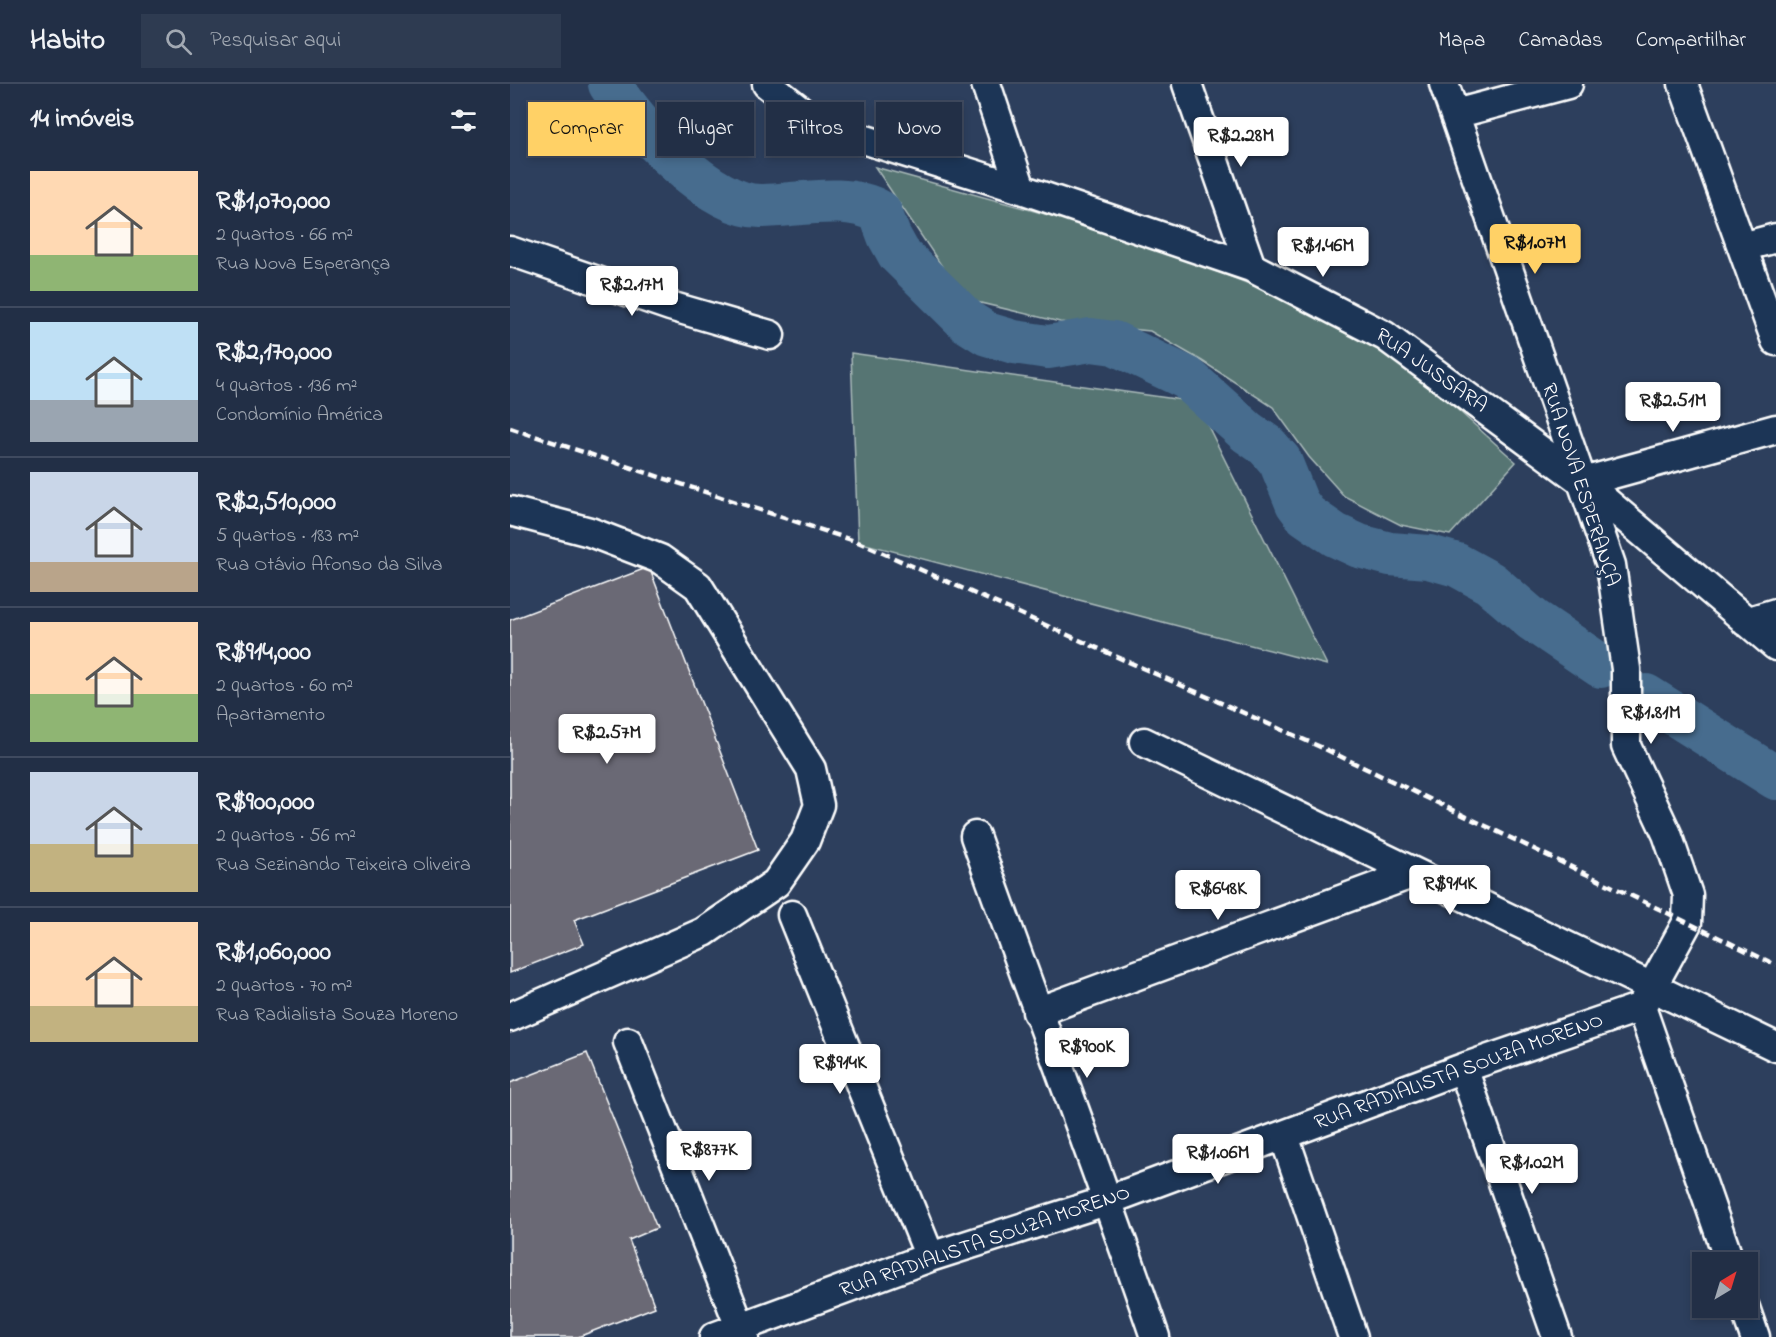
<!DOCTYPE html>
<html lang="pt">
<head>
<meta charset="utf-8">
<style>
	body { margin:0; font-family:"Indie Flower",sans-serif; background:#2e3b51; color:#f1f3f6; height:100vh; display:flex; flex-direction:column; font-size:22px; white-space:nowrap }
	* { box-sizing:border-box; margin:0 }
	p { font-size:20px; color:#a2a9b3 }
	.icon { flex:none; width:33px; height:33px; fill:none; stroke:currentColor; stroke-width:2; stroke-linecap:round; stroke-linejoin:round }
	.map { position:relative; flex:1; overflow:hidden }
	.drawer { display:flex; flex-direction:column; background:#222f46; width:510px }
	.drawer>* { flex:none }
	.guide { position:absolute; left:18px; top:18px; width:570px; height:54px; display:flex; gap:12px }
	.needle { width:39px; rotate:38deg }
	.controls { position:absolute; left:1182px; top:1168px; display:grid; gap:12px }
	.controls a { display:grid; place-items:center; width:66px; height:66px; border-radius:0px; background:#222f46; box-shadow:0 3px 9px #0003,0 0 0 2px #3f4a5f; font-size:30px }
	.price { position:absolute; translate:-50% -51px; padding:0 14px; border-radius:6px; background:#fff; color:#222; font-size:20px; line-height:39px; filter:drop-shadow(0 2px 3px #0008) }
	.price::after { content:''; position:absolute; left:50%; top:36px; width:18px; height:14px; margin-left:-9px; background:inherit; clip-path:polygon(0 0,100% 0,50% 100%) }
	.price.active { background:#ffd166; color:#111 }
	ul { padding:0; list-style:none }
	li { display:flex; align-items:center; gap:18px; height:150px; padding:0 30px }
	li+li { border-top:2px solid #3f4a5f }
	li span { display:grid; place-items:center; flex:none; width:168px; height:120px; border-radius:0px; color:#555 }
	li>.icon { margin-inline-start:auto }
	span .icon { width:72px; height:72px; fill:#fffc; stroke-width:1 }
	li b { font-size:26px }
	h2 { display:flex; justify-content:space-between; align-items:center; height:72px; padding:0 30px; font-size:26px }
	.pill { padding:0 21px; border-radius:0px; background:#222f46; box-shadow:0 3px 9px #0003,0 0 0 2px #3f4a5f; font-size:21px; line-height:54px }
	.pill.active { background:#ffd166; color:#111 }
	header { display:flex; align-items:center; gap:36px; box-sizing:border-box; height:84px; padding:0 30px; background:#222f46; border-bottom:2px solid #3f4a5f }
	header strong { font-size:28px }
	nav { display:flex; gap:33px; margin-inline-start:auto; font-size:21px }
	.search { width:420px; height:54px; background:#2e3b51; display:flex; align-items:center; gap:15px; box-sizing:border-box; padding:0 21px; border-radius:0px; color:#a2a9b3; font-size:22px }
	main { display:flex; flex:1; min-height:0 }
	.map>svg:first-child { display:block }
	.green { fill:#567573; stroke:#aabab9; stroke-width:1.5 }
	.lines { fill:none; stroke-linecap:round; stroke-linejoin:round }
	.river { stroke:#466c8e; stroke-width:44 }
	.building { fill:#6b6974; stroke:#fff; stroke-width:1.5 }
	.minor-casing { stroke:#fff; stroke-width:33 }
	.minor { stroke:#1d3557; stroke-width:28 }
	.rail { stroke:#fff; stroke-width:4.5; stroke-dasharray:9 4.5; stroke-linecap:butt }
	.labels { text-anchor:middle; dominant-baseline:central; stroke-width:5; stroke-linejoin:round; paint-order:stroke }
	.street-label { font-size:21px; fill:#fff; stroke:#1d3557 }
</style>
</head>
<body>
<header>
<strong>Habito</strong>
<div class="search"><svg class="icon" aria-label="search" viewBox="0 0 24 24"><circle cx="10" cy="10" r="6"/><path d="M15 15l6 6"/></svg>Pesquisar aqui</div>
<nav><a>Mapa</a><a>Camadas</a><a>Compartilhar</a></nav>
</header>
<main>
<section class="drawer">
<h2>14 imóveis<svg class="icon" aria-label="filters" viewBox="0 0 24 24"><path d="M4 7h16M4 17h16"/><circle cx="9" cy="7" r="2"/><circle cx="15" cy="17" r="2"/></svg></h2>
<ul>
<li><span style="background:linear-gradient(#ffd9b3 70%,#8fb573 0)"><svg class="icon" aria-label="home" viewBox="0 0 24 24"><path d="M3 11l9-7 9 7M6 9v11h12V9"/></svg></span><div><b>R$1,070,000</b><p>2 quartos · 66 m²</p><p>Rua Nova Esperança</p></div></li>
<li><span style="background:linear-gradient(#bfe0f5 65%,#9aa5b1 0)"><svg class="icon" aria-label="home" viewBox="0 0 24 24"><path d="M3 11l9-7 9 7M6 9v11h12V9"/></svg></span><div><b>R$2,170,000</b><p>4 quartos · 136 m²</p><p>Condomínio América</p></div></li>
<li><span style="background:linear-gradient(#c9d6e8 75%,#b9a48a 0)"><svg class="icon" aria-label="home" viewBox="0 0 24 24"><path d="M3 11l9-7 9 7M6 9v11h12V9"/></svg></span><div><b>R$2,510,000</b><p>5 quartos · 183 m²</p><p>Rua Otávio Afonso da Silva</p></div></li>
<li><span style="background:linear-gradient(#ffd9b3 60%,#8fb573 0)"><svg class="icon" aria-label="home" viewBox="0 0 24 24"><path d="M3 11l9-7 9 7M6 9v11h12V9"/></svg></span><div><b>R$914,000</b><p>2 quartos · 60 m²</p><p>Apartamento</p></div></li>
<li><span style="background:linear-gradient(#c9d6e8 60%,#c2b280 0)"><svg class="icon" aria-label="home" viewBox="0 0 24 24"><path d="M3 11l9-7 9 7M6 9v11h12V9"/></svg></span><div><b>R$900,000</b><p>2 quartos · 56 m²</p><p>Rua Sezinando Teixeira Oliveira</p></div></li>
<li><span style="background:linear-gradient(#ffd9b3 70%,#c2b280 0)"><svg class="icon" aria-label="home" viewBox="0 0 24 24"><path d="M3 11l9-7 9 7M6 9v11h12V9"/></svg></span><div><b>R$1,060,000</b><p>2 quartos · 70 m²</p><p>Rua Radialista Souza Moreno</p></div></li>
</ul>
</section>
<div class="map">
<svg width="1266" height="1253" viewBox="0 0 1266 1253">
	<rect width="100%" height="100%" fill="#2d3f5d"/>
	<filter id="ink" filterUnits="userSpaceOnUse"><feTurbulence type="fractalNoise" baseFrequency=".0167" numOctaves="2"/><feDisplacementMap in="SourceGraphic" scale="12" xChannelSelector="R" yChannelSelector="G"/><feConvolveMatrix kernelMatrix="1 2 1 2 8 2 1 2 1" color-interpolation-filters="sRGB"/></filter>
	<g filter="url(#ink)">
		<!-- green -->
		<path class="green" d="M365,83l253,70 142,55 131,67 115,103 -66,73 -49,-10 -57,-29 -35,-39 -36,-50 -71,-46 -52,-30 -90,-9 -96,-23z
			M341,269l345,49 131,263 -469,-123z"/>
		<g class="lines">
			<!-- river -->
			<path class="river" d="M100,0c25,40 101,125 153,122 36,-1 84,-13 117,6l9,24 10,18 69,68 19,12 27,8 34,5 43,-7 23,3 73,35 60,54 20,14 13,15 17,42 9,12 29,20 24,11 31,8 39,3 28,8 33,18 43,37 68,46
				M1136,612l130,82"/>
		</g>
		<!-- building -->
		<path class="building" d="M139,483l109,283 -184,70 10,24 -74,29v-353z
			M77,969l70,175 -28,12 26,67 -77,30h-68v-254z"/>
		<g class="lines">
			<!-- minor casing -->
			<g class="minor-casing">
				<path id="minor" d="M257,0l37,29 40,20 177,56 230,78 134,69 198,146 193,164
					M476,0l35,105
					M677,0l64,183
					M1173,0l93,257
					M945,30l113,-30
					M1232,163l34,-9
					M0,167l160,55 100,29
					M1073,398l193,-53
					M0,427l80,21 70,27 38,27 113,183 8,36 -14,36 -29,42 -72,49 -194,85
					M1236,538l30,-9
					M634,658l632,305
					M465,752c59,167 123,333 180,501
					M282,831l138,342
					M1131,923l89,256
					M527,928l377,-139
					M118,958l116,295
					M953,984l94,269
					M774,1052l69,201
					M1235,1224l10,29
					M204,1253l216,-80 179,-57 354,-132 178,-61 46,-84 1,-28 -21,-61 -41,-88v-77l-15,-104 -167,-481"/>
			</g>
			<!-- minor -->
			<use href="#minor" class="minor"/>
			<!-- rail -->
			<path class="rail" d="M0,344l348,114 467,207 451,216"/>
		</g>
	</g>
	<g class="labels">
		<!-- street labels -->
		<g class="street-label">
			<text transform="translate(921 287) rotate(35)">RUA JUSSARA</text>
			<text transform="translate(1070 401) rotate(72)">RUA NOVA ESPERANÇA</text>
			<text transform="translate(949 988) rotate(-20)">RUA RADIALISTA SOUZA MORENO</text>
			<text transform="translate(475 1158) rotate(-19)">RUA RADIALISTA SOUZA MORENO</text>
		</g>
	</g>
</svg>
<div class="controls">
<a><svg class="needle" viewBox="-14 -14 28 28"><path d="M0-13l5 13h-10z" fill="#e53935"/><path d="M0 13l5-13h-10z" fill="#a2a9b3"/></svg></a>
</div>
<b class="price" style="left:731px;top:84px">R$2.28M</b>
<b class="price active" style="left:1025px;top:191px">R$1.07M</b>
<b class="price" style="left:813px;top:194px">R$1.46M</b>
<b class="price" style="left:122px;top:233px">R$2.17M</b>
<b class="price" style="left:1163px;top:349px">R$2.51M</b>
<b class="price" style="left:1141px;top:661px">R$1.81M</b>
<b class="price" style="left:97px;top:681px">R$2.57M</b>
<b class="price" style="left:940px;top:832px">R$914K</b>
<b class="price" style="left:708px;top:837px">R$648K</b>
<b class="price" style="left:577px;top:995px">R$900K</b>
<b class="price" style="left:330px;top:1011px">R$914K</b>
<b class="price" style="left:199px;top:1098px">R$877K</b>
<b class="price" style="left:708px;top:1101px">R$1.06M</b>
<b class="price" style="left:1022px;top:1111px">R$1.02M</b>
<div class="guide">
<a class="pill active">Comprar</a>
<a class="pill">Alugar</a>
<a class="pill">Filtros</a>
<a class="pill">Novo</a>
</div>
</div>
</main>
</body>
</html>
